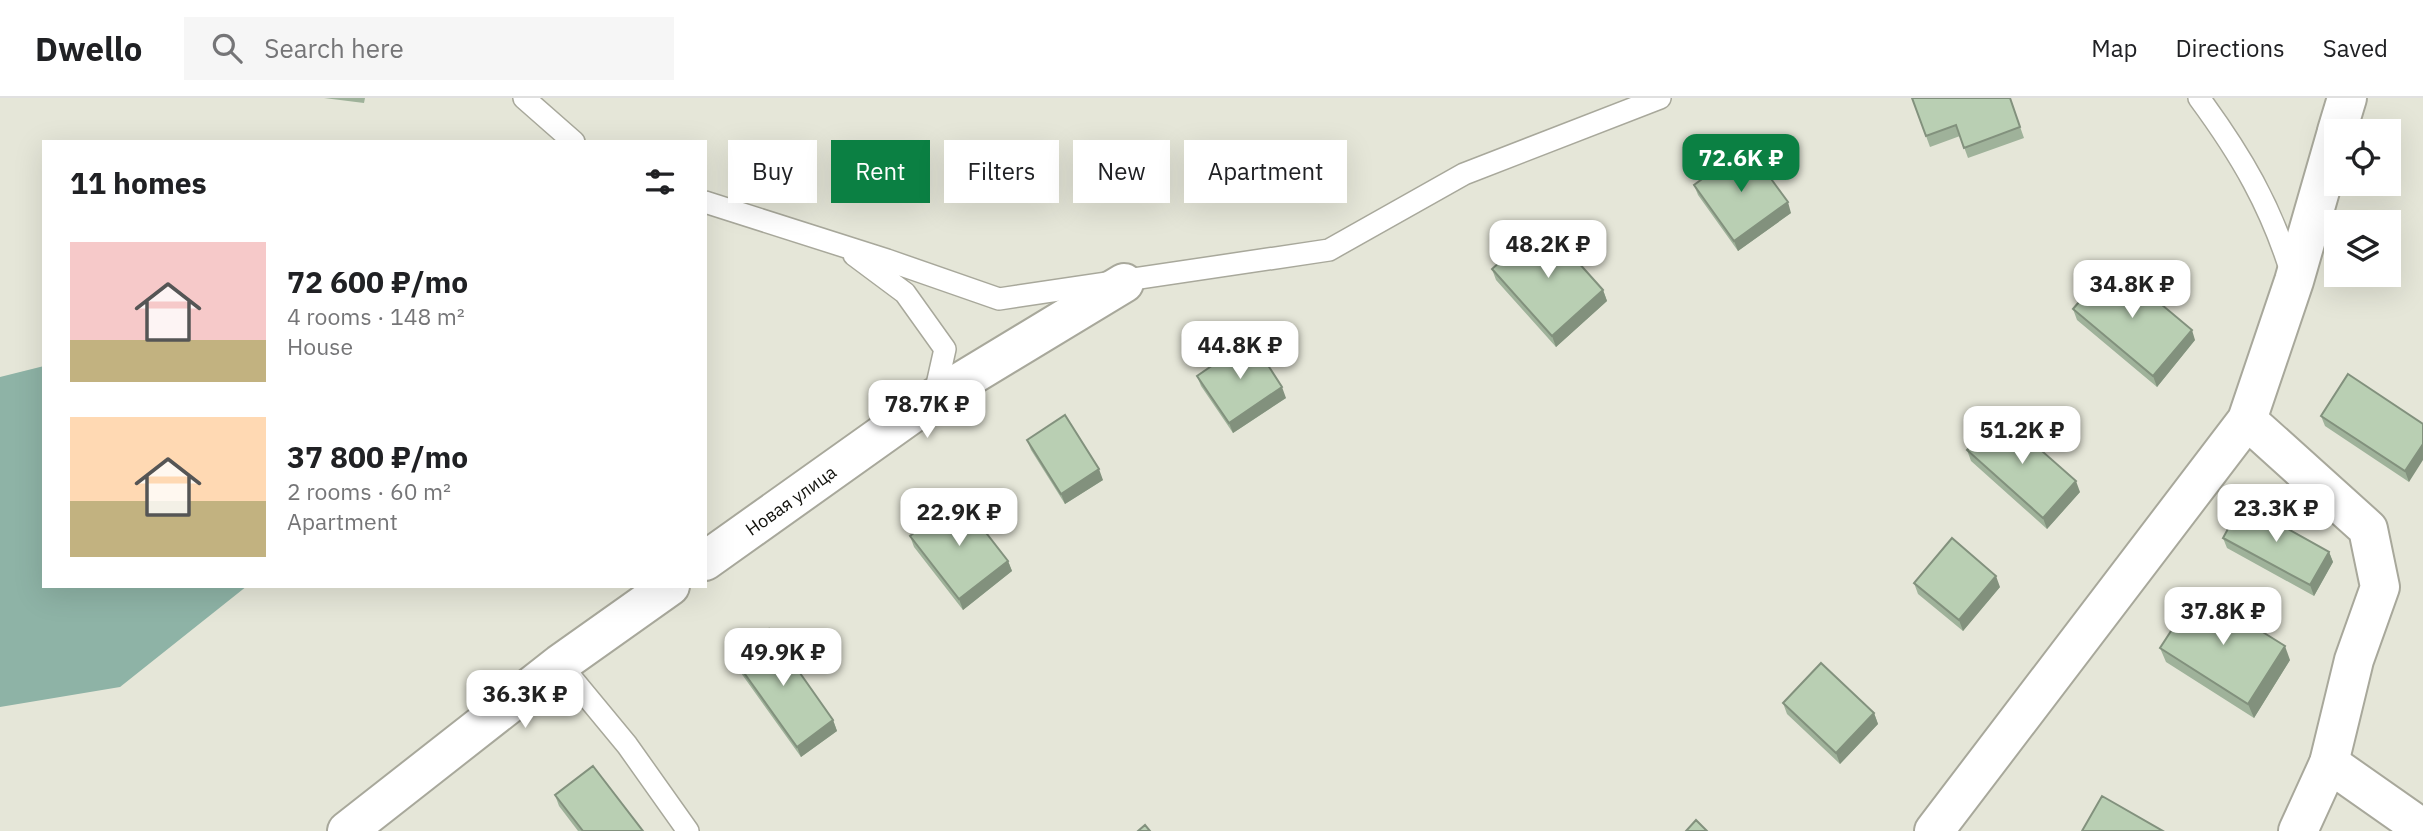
<!DOCTYPE html>
<html lang="en">
<head>
<meta charset="utf-8">
<style>
	body { margin:0; font-family:"IBM Plex Sans",sans-serif; background:#f6f6f6; color:#202124; height:100vh; display:flex; flex-direction:column; font-size:26px; white-space:nowrap }
	* { box-sizing:border-box; margin:0 }
	p { font-size:23px; color:#757577 }
	.icon { flex:none; width:38px; height:38px; fill:none; stroke:currentColor; stroke-width:2; stroke-linecap:round; stroke-linejoin:round }
	.map { position:relative; flex:1; overflow:hidden }
	.details { position:absolute; left:42px; top:42px; width:665px; height:448px; display:flex; flex-direction:column; background:#fff; border-radius:0px; box-shadow:0 7px 28px #0002 }
	.details>* { flex:none }
	.top-card { position:absolute; left:728px; top:42px; width:665px; height:63px; display:flex; gap:14px }
	.buttons { position:absolute; left:2324px; top:21px; display:grid; gap:14px }
	.buttons a { display:grid; place-items:center; width:77px; height:77px; border-radius:0px; background:#fff; box-shadow:0 7px 28px #0002; font-size:35px }
	.price { position:absolute; translate:-50% -60px; padding:0 16px; border-radius:14px; background:#fff; color:#222; font-size:23px; line-height:46px; filter:drop-shadow(0 2px 4px #0008) }
	.price::after { content:''; position:absolute; left:50%; top:42px; width:21px; height:16px; margin-left:-10px; background:inherit; clip-path:polygon(0 0,100% 0,50% 100%) }
	.price.on { background:#0b8043; color:#fff }
	ul { padding:0; list-style:none }
	li { display:flex; align-items:center; gap:21px; height:175px; padding:0 28px }
	li span { display:grid; place-items:center; flex:none; width:196px; height:140px; border-radius:0px; color:#555 }
	li>.icon { margin-inline-start:auto }
	span .icon { width:84px; height:84px; fill:#fffc; stroke-width:1 }
	li b { font-size:30px }
	h2 { display:flex; justify-content:space-between; align-items:center; height:84px; padding:0 28px; font-size:30px }
	.chip { padding:0 24px; border-radius:0px; background:#fff; box-shadow:0 7px 28px #0002; font-size:24px; line-height:63px }
	.chip.on { background:#0b8043; color:#fff }
	header { display:flex; align-items:center; gap:42px; box-sizing:border-box; height:98px; padding:0 35px; background:#fff; border-bottom:2px solid #e0e0e0 }
	header strong { font-size:33px }
	nav { display:flex; gap:38px; margin-inline-start:auto; font-size:24px }
	.search { width:490px; height:63px; background:#f6f6f6; display:flex; align-items:center; gap:18px; box-sizing:border-box; padding:0 24px; border-radius:0px; color:#757577; font-size:26px }
	.map>svg:first-child { display:block }
	.water { fill:#8eb3a6 }
	.lines { fill:none; stroke-linecap:round; stroke-linejoin:round }
	.lane-casing { stroke:#a8a89b; stroke-width:24 }
	.street-casing { stroke:#a8a89b; stroke-width:42 }
	.lane { stroke:#fff; stroke-width:21 }
	.street { stroke:#fff; stroke-width:38 }
	.wall { fill:#9fb29a }
	.shaded-wall { fill:#82917d }
	.building { fill:#b9cfb3; stroke:#82917d; stroke-width:2 }
	.labels { text-anchor:middle; dominant-baseline:central; stroke-width:7; stroke-linejoin:round; paint-order:stroke }
	.street-label { font-size:18px; fill:#11110c; stroke:#e5e6d8 }
</style>
</head>
<body>
<header>
<strong>Dwello</strong>
<div class="search"><svg class="icon" aria-label="search" viewBox="0 0 24 24"><circle cx="10" cy="10" r="6"/><path d="M15 15l6 6"/></svg>Search here</div>
<nav><a>Map</a><a>Directions</a><a>Saved</a></nav>
</header>
<div class="map">
<svg width="2423" height="733" viewBox="0 0 2423 733">
	<rect width="100%" height="100%" fill="#e5e6d8"/>
	<!-- water -->
	<path class="water" d="M44,268v220h203l-127,101 -120,20v-330z"/>
	<g class="lines">
		<!-- lane casing -->
		<g class="lane-casing">
			<path id="lane" d="M524,0l50,44
				M2199,0c42,57 72,108 93,177
				M705,104l182,58 112,39 330,-49 135,-76 196,-76
				M854,157l51,38 40,56 -11,49
				M560,566l67,81 61,86"/>
		</g>
		<!-- street casing -->
		<g class="street-casing">
			<g id="street">
				<path d="M2337,33l10,-33"/>
				<path d="M2247,322l121,109 12,58 -26,73 -25,103 -31,68"/>
				<path id="s1" d="M705,463l229,-163 190,-115"/>
				<path d="M2329,665l94,66"/>
				<path d="M347,733l213,-167 110,-78"/>
				<path d="M1934,733l313,-411 47,-139 42,-146"/>
			</g>
		</g>
		<!-- lane -->
		<use href="#lane" class="lane"/>
		<!-- street -->
		<use href="#street" class="street"/>
	</g>
	<!-- wall -->
	<path class="wall" d="M324,0h41l-1,5z
		M1912,0h98l14,40 -56,20 -8,-22 -30,11z
		M1694,87l97,28 -53,38 -40,-56z
		M1492,171l111,21 4,11 -51,46 -60,-67z
		M2073,211l122,31 -38,47 -80,-67z
		M1197,278l89,22 -53,35 -32,-47z
		M2321,318l102,8 -14,58 -84,-56z
		M1027,342l76,40 -38,24 -34,-54z
		M1967,352l113,42 -33,37 -76,-68z
		M910,438l98,25 4,10 -49,39 -49,-63z
		M2223,440l106,14 4,10 -19,34 -87,-48z
		M1914,485l86,4 -37,44 -45,-37z
		M2160,550l130,12 -36,58 -88,-56z
		M732,558l101,64 4,11 -36,26 -65,-91z
		M1783,605l91,10 4,11 -38,40 -53,-50z
		M555,697l88,36h-65l-19,-25z"/>
	<!-- shaded-wall -->
	<path class="shaded-wall" d="M1788,104l3,11 -53,38 -4,-10z
		M1603,192l4,11 -51,46 -4,-11z
		M2192,232l3,10 -38,47 -4,-11z
		M1282,289l4,11 -53,35 -4,-10z
		M2423,346v16l-14,22 -4,-11z
		M1099,371l4,11 -38,24 -4,-10z
		M2076,383l4,11 -33,37 -4,-11z
		M2329,454l4,10 -19,34 -4,-11z
		M1008,463l4,10 -49,39 -4,-11z
		M1996,478l4,11 -37,44 -4,-11z
		M2285,548l5,14 -36,58 -6,-14z
		M1874,615l4,11 -38,40 -4,-11z
		M833,622l4,11 -36,26 -4,-10z"/>
	<!-- building -->
	<path class="building" d="M1912,0h98l10,29 -56,21 -8,-23 -30,11z
		M1747,48l41,56 -54,39 -40,-56z
		M1543,125l60,67 -51,46 -60,-67z
		M2112,165l80,67 -39,46 -80,-67z
		M1251,241l31,48 -53,36 -32,-47z
		M2348,276l75,50v20l-18,27 -84,-55z
		M2000,316l76,67 -33,37 -76,-68z
		M1065,317l34,54 -38,25 -34,-54z
		M959,400l49,63 -49,38 -49,-63z
		M2242,405l87,49 -19,33 -87,-47z
		M1952,440l44,38 -37,44 -45,-37z
		M2197,493l88,55 -37,58 -88,-56z
		M769,531l64,91 -36,27 -65,-91z
		M1821,565l53,50 -38,40 -53,-50z
		M593,668l50,65h-60l-28,-36z
		M2102,698l61,35h-81z
		M1696,722l11,11h-21z
		M1145,727l5,6h-12z"/>
	<g class="labels">
		<!-- street labels -->
		<g class="street-label">
			<text stroke="none"><textPath href="#s1" startOffset="105">Новая улица</textPath></text>
		</g>
	</g>
</svg>
<div class="buttons">
<a><svg class="icon" aria-label="locate" viewBox="0 0 24 24"><circle cx="12" cy="12" r="6"/><path d="M12 2v4M12 18v4M2 12h4M18 12h4"/></svg></a>
<a><svg class="icon" aria-label="layers" viewBox="0 0 24 24"><path d="M12 4l9 5-9 5-9-5zM3 14l9 5 9-5"/></svg></a>
</div>
<b class="price on" style="left:1741px;top:96px">72.6K ₽</b>
<b class="price" style="left:1548px;top:182px">48.2K ₽</b>
<b class="price" style="left:2132px;top:222px">34.8K ₽</b>
<b class="price" style="left:1240px;top:283px">44.8K ₽</b>
<b class="price" style="left:927px;top:342px">78.7K ₽</b>
<b class="price" style="left:2022px;top:368px">51.2K ₽</b>
<b class="price" style="left:2276px;top:446px">23.3K ₽</b>
<b class="price" style="left:959px;top:450px">22.9K ₽</b>
<b class="price" style="left:2223px;top:549px">37.8K ₽</b>
<b class="price" style="left:783px;top:590px">49.9K ₽</b>
<b class="price" style="left:525px;top:632px">36.3K ₽</b>
<div class="top-card">
<a class="chip">Buy</a>
<a class="chip on">Rent</a>
<a class="chip">Filters</a>
<a class="chip">New</a>
<a class="chip">Apartment</a>
</div>
<section class="details">
<h2>11 homes<svg class="icon" aria-label="filters" viewBox="0 0 24 24"><path d="M4 7h16M4 17h16"/><circle cx="9" cy="7" r="2"/><circle cx="15" cy="17" r="2"/></svg></h2>
<ul>
<li><span style="background:linear-gradient(#f6c9c9 70%,#c2b280 0)"><svg class="icon" aria-label="home" viewBox="0 0 24 24"><path d="M3 11l9-7 9 7M6 9v11h12V9"/></svg></span><div><b>72 600 ₽/mo</b><p>4 rooms · 148 m²</p><p>House</p></div></li>
<li><span style="background:linear-gradient(#ffd9b3 60%,#c2b280 0)"><svg class="icon" aria-label="home" viewBox="0 0 24 24"><path d="M3 11l9-7 9 7M6 9v11h12V9"/></svg></span><div><b>37 800 ₽/mo</b><p>2 rooms · 60 m²</p><p>Apartment</p></div></li>
</ul>
</section>
</div>
</body>
</html>
